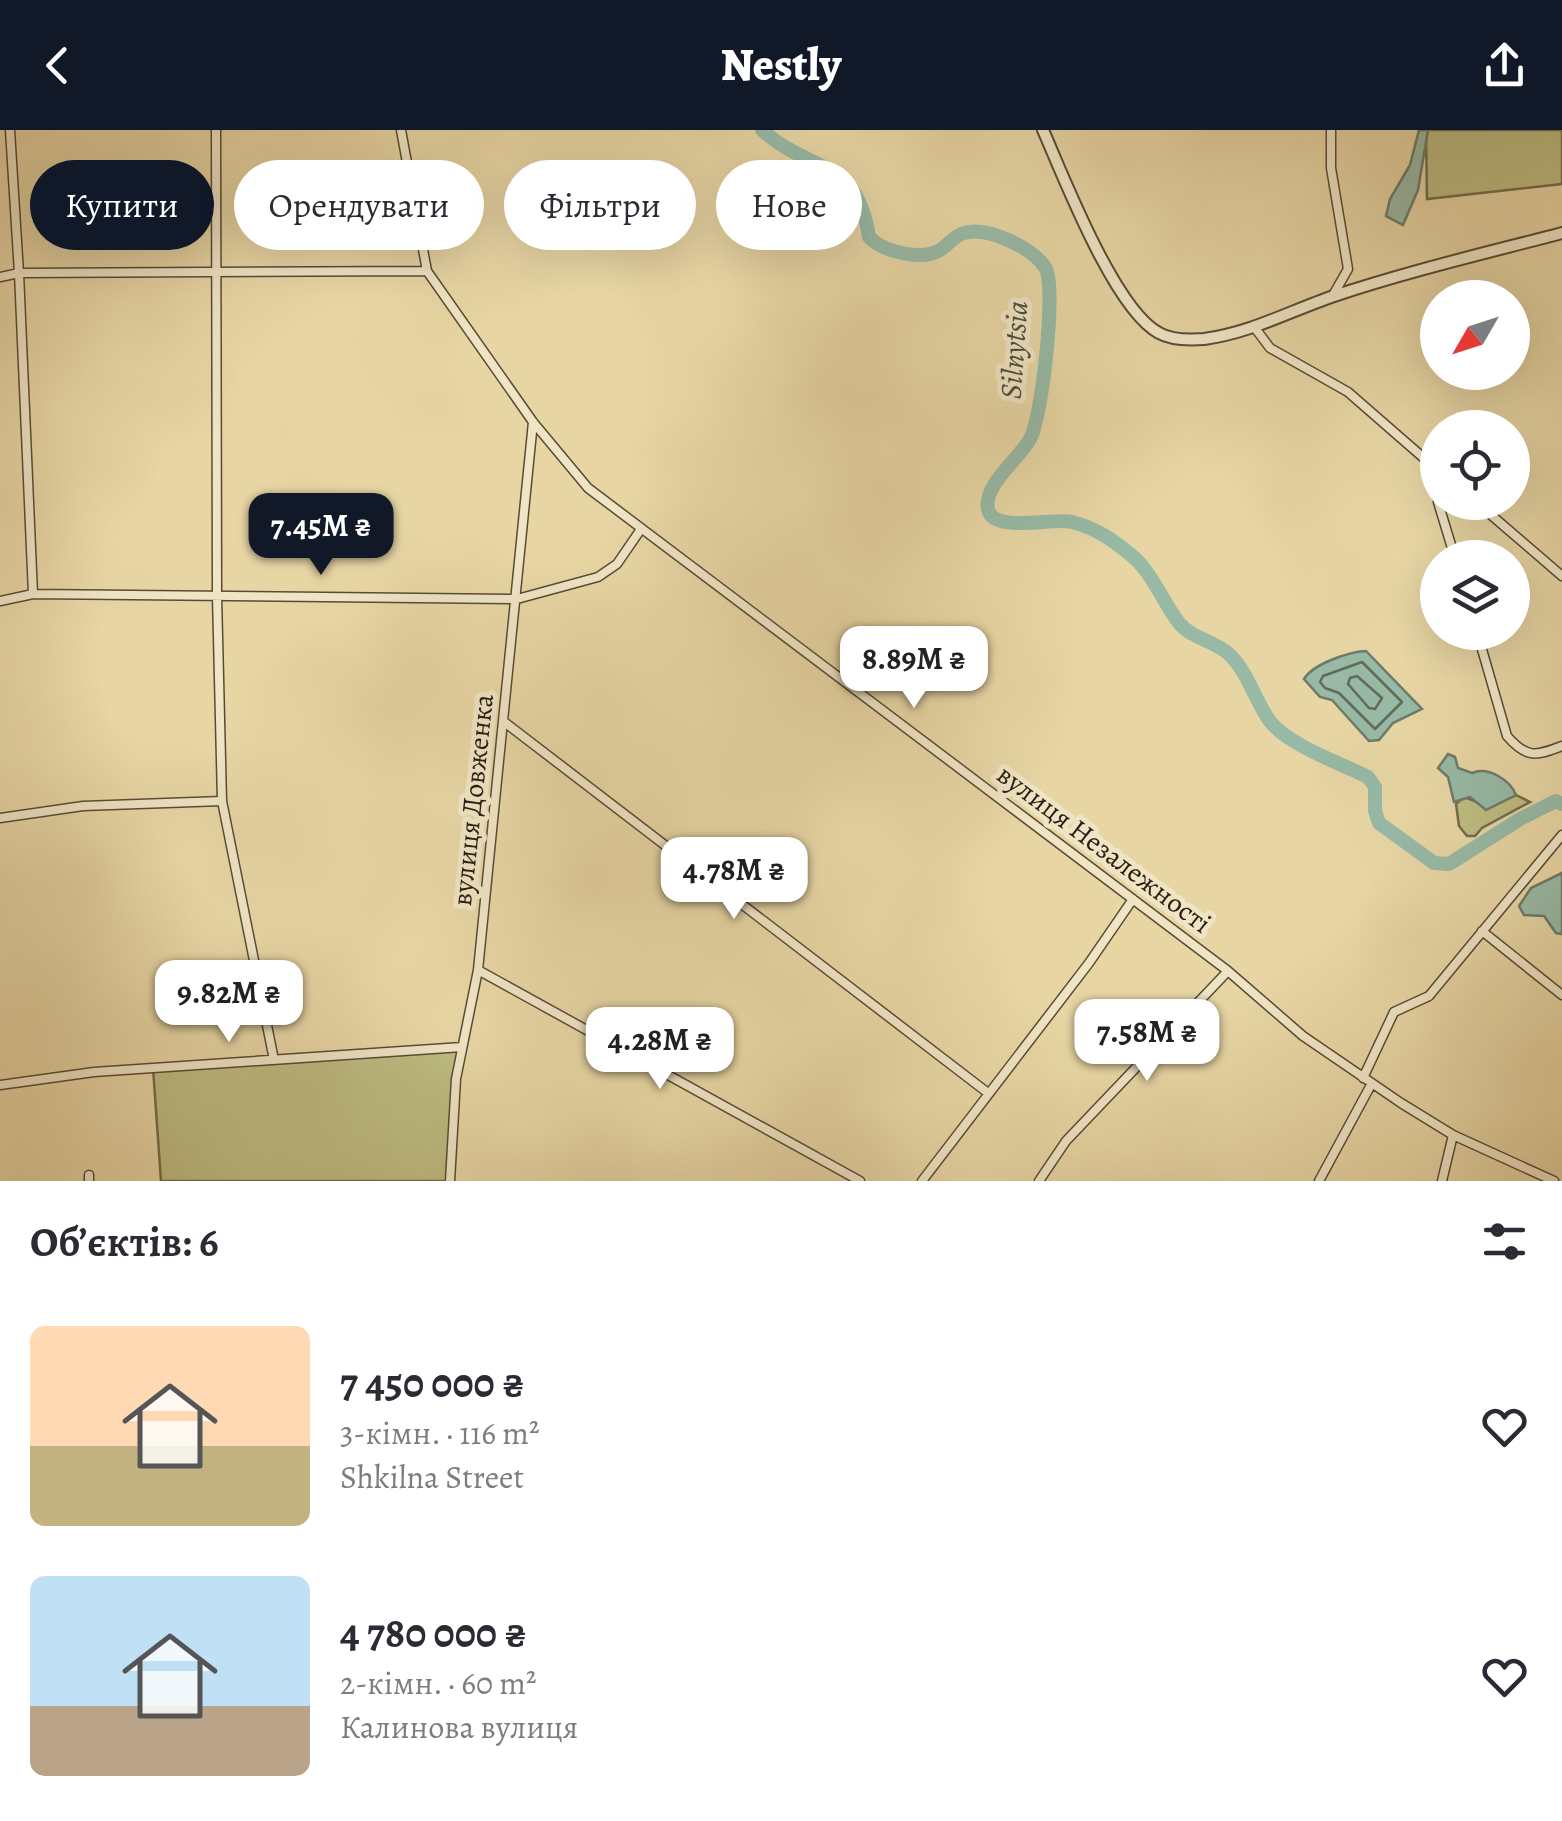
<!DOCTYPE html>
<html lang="uk">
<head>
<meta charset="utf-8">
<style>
	body { margin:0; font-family:Alegreya,serif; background:#f2f2f3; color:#2b2b33; height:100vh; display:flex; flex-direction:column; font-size:38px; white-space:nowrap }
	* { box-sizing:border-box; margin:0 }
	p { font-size:32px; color:#7c7c81 }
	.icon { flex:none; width:55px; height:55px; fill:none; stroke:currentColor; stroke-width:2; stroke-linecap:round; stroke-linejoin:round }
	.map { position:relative; height:1051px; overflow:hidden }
	.side { display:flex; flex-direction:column; background:#fff; flex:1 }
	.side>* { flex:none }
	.guide { position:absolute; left:30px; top:30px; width:1000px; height:90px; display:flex; gap:20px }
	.needle { width:65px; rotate:231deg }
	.tools { position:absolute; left:1420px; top:150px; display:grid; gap:20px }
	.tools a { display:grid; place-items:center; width:110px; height:110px; border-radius:50%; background:#fff; box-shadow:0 10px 40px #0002; font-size:50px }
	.price { position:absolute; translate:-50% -85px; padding:0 22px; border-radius:20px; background:#fff; color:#222; font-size:32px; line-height:65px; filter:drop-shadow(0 2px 5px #0008) }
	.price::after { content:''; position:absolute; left:50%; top:60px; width:30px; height:22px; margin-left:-15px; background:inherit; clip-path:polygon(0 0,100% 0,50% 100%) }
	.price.active { background:#111827; color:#fff }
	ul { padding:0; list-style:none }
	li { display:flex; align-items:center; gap:30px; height:250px; padding:0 30px }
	li span { display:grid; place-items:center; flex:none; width:280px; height:200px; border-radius:15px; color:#555 }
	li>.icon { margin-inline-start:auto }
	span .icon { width:120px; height:120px; fill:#fffc; stroke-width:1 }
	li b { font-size:42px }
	h2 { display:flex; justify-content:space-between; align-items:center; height:120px; padding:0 30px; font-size:42px }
	.pill { padding:0 35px; border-radius:45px; background:#fff; box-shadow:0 10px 40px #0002; font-size:35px; line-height:90px }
	.pill.active { background:#111827; color:#fff }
	header { display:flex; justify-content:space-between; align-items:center; height:130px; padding:0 30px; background:#111827; color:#fff; font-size:45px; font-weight:800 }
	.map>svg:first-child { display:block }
	.green { fill:#bdbb81; stroke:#726c4a; stroke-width:2.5 }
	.water { fill:#97b9a5; stroke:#6b7b6a; stroke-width:2.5 }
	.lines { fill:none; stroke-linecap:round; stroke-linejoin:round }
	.shore { stroke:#606b5c; stroke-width:2.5 }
	.river { stroke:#97b9a5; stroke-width:14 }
	.minor-casing { stroke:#584b36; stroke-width:11 }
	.tertiary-casing { stroke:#584b36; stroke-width:14 }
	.minor { stroke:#efe4c4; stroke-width:8 }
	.tertiary { stroke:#efe4c4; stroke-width:10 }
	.labels { text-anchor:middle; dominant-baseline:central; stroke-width:10; stroke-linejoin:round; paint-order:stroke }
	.street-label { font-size:28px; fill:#281d12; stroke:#efe4c4 }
	.water-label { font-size:30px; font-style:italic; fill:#494c3e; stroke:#efe4c4 }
</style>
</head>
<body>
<header><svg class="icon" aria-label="back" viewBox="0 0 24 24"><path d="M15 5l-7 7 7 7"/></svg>Nestly<svg class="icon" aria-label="share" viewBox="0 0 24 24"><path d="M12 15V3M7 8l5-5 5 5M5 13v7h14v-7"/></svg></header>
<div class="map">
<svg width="1562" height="1051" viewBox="0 0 1562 1051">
	<rect width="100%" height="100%" fill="#e7d5a4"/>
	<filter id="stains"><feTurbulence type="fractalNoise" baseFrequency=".002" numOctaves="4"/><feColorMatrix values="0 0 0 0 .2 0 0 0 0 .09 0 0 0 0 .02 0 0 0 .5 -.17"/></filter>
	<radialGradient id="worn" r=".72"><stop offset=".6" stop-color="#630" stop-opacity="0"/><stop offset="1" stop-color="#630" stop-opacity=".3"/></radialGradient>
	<!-- green -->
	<path class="green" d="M1426,0h136v54l-135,15z
		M1516,665l14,7 -48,26 -7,8h-8l-8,-10 -3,-22 8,-7 26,10z
		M462,917l-12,134h-289l-8,-113z"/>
	<!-- water -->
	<path class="water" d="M1419,0h9l-10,60 -15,35 -17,-9 4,-17 20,-34z
		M1366,521l56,58 -29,14 -14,17 -10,1 -37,-41 -12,-3 -16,-18c9,-15 44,-27 62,-28z
		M1448,624l7,3 3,11 14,5c16,-7 38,7 44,22l-30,15 -16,-13 -16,5 -6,-25 -10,-9z
		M1562,743v61h-1l-5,-1 -12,-17 -20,-1 -5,-9 12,-18z"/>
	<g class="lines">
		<!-- shore -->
		<path class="shore" d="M1362,532l40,40 -27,27 -36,-36 -14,-5 -5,-6 3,-6z
			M1357,546l25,22 -7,11 -6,-1 -21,-24 2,-6z"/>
		<!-- river -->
		<path class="river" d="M762,0c49,44 95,27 107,107 14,15 53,24 71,13 8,-5 15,-15 24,-17 24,-7 68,15 81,34 12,19 -3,151 -15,172 -11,20 -47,46 -42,70 5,25 65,8 84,13 24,6 41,18 59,33 22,18 31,46 48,68 13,16 37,18 51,32 18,18 25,45 39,65 18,25 71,43 99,57l7,10v24l4,12 55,40 15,1 71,-45 36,-18 6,3"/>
		<!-- minor casing -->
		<g class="minor-casing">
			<path id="minor" d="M10,0l9,143 14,321
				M216,0l1,466 5,205 52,259
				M401,0l26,141 106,151 55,66 640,483 75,65 98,67 52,32 101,46
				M1331,0v38l17,101 -16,28
				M0,147l19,-4 408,-2
				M1255,198l15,20 78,44 78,68 12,39
				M1426,330l12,10
				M1438,372l17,56
				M1476,372l86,74
				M0,471l33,-7 484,5 81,-22 19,-13 24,-35
				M1477,502l30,104c20,23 29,20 55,10
				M503,591l485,372
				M0,688l83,-12 139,-5
				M1482,801l80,64
				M478,840l382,211
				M1363,948l31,-66 35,-16 133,-161
				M0,955l94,-13 368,-25
				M89,1045v6
				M450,1051l6,-102 22,-109 55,-548
				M922,1051l167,-218 44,-64
				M1039,1051l27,-40 162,-170
				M1319,1051l53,-98
				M1442,1051l11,-46"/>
		</g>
		<!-- tertiary casing -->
		<g class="tertiary-casing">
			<path id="tertiary" d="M1043,0c21,48 72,180 116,203 12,7 31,7 45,6 46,-6 86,-28 130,-43 75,-25 152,-43 228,-63"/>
		</g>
		<!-- minor -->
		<use href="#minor" class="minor"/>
		<!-- tertiary -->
		<use href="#tertiary" class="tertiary"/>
	</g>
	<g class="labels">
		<!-- street labels -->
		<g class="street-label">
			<text transform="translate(473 670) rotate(-84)">вулиця Довженка</text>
			<text transform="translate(1104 719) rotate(37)">вулиця Незалежності</text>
		</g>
		<!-- water labels -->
		<g class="water-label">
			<text transform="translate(1014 220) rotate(-86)">Silnytsia</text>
		</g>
	</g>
	<rect width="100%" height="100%" filter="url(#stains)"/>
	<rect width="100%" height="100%" fill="url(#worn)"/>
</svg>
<div class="tools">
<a><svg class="needle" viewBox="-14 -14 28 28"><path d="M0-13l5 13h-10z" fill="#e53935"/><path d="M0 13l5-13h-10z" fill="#7c7c81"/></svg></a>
<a><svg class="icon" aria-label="locate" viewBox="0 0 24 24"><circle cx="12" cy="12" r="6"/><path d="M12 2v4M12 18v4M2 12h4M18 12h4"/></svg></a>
<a><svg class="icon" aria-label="layers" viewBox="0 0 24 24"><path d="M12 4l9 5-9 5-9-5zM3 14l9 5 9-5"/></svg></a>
</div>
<b class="price active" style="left:321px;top:448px">7.45M ₴</b>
<b class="price" style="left:914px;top:581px">8.89M ₴</b>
<b class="price" style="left:734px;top:792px">4.78M ₴</b>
<b class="price" style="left:229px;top:915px">9.82M ₴</b>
<b class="price" style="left:1147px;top:954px">7.58M ₴</b>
<b class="price" style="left:660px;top:962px">4.28M ₴</b>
<div class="guide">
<a class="pill active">Купити</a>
<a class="pill">Орендувати</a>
<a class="pill">Фільтри</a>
<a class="pill">Нове</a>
</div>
</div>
<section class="side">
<h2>Об’єктів: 6<svg class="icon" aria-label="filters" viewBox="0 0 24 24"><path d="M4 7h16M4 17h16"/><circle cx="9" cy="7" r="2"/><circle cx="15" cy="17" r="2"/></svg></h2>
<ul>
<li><span style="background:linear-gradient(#ffd9b3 60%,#c2b280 0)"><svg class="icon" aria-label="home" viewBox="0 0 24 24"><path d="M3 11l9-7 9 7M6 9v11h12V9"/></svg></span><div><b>7 450 000 ₴</b><p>3-кімн. · 116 m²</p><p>Shkilna Street</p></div><svg class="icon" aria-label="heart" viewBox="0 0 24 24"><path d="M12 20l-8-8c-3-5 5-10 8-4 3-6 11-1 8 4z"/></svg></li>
<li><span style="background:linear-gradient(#bfe0f5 65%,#b9a48a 0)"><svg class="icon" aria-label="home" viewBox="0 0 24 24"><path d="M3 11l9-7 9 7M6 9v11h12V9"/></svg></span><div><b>4 780 000 ₴</b><p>2-кімн. · 60 m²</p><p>Калинова вулиця</p></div><svg class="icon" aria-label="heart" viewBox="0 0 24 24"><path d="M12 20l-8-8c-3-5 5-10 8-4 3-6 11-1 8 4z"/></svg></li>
</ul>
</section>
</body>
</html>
